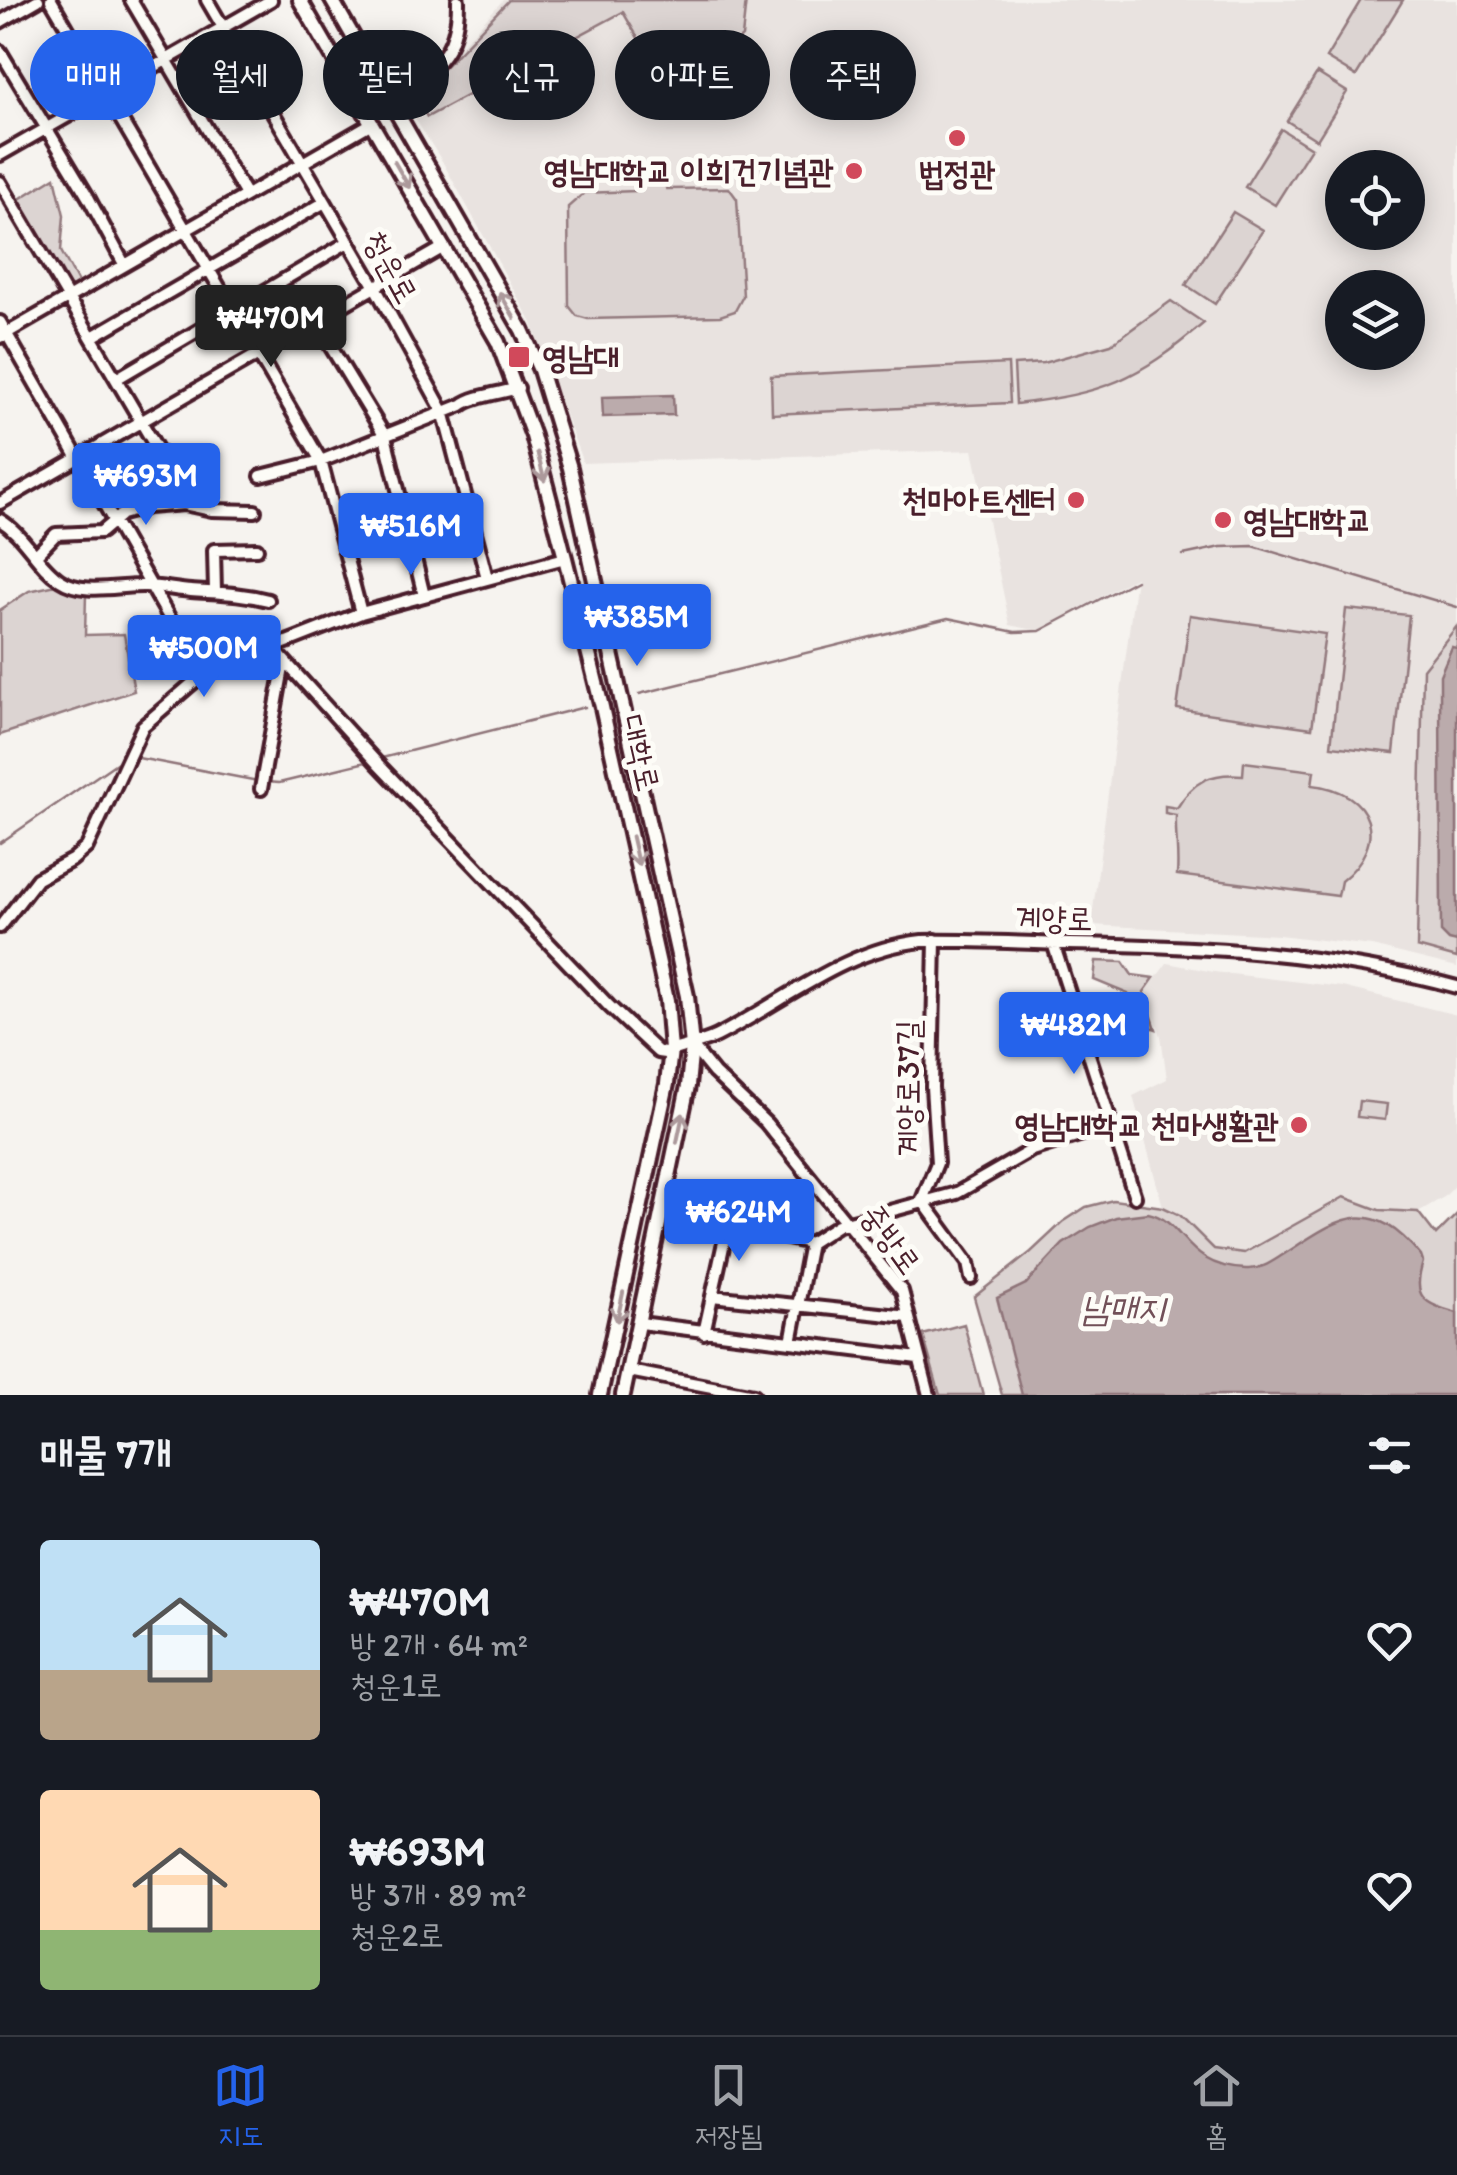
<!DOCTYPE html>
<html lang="ko">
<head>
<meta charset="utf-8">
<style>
	body { margin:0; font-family:Itim,"Poor Story",sans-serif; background:#20242c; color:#f1f3f6; height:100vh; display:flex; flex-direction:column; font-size:38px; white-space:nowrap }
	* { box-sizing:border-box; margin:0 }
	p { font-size:32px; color:#9ea1a6 }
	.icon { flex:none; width:55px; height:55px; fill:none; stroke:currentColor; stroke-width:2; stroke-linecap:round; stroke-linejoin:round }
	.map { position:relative; height:1395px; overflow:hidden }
	.side { display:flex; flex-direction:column; background:#171b24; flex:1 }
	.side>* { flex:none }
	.top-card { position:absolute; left:30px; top:30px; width:1398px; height:90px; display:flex; gap:20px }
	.tools { position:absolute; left:1325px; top:150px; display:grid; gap:20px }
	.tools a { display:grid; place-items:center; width:100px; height:100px; border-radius:50%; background:#171b24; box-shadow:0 5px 25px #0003; font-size:50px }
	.price { position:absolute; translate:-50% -85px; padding:0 22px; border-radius:10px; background:#2563eb; color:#fff; font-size:32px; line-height:65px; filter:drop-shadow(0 2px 5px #0008) }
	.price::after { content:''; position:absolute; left:50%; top:60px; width:30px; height:22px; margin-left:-15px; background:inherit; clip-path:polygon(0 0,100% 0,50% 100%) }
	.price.current { background:#222; color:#fff }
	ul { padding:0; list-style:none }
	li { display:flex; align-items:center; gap:30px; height:250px; padding:0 40px }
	li span { display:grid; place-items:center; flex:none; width:280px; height:200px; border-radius:10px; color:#555 }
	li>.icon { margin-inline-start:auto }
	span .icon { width:120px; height:120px; fill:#fffc; stroke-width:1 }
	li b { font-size:42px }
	h2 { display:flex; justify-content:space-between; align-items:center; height:120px; padding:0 40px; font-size:42px }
	.tag { padding:0 35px; border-radius:45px; background:#171b24; box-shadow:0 5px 25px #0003; font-size:35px; line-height:90px }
	.tag.current { background:#2563eb; color:#fff }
	.tabs { display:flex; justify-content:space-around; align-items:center; height:140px; border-top:2px solid #363941; background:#171b24; font-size:28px; color:#9ea1a6 }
	.tabs a { display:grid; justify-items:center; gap:5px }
	.tabs .current { color:#2563eb }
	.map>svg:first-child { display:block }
	.built { fill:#e9e3e0; fill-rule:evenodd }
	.green { fill:#dcd4d2; stroke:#937a7e; stroke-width:2.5 }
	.water { fill:#bbabac; stroke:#8e7378; stroke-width:2.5 }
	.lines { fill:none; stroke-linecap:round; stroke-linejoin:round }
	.stream { stroke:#8e7378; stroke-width:2.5 }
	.minor-casing { stroke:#4a1f2b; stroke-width:18 }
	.major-casing { stroke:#4a1f2b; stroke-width:20 }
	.minor { stroke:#fdfcf7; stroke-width:10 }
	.major { stroke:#fdfcf7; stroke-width:12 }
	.oneway { stroke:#ac999b }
	.poi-dot { fill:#d1495b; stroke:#fdfcf7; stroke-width:4 }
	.labels { text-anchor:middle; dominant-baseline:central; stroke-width:10; stroke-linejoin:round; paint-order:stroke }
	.poi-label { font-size:32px; font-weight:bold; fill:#4a1f2b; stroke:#fdfcf7; text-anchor:end }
	.street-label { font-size:32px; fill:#4a1f2b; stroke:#fdfcf7 }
	.water-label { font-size:35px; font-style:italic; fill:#725058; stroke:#fdfcf7 }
</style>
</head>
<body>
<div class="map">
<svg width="1457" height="1395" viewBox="0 0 1457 1395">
	<rect width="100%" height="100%" fill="#f6f3ef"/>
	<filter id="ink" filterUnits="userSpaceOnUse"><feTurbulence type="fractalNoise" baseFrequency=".01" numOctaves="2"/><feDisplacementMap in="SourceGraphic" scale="20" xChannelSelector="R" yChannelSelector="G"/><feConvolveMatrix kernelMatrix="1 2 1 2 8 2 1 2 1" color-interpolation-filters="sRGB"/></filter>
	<g filter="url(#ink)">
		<!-- built -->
		<path class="built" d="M503,0h954v967l-85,-21 -93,-11 -188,-10 45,-348 -97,54 -29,-6 -37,-175 -390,13 -52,-142 -89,-160 -39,-61 57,-53zM1342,168h66v64h-66zM1342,288h66v64h-66z
			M1167,963l47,9 128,15 115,28v169l-13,13 -26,15 -40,-2 -34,-13 -100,56 -30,-4 -34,-34 -17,-8 -30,-111 34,-17 -6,-43 -15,-45z"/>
		<!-- green -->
		<path class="green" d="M509,0h237l-4,37 -68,63 -51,-88 -196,105 -11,-20z
			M1361,0h42l-47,76 -30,-18z
			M1317,73l30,19 -30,48 -30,-19z
			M1281,129l30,19 -36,57 -30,-18z
			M55,177l9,38 -3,36 20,37 -12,8 -56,-93z
			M661,180l6,9 62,-1 8,11 6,97 -8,15 -15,5 -132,3 -11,-3 -8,-10 -1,-99 16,-14 51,-2 2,-9z
			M1233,212l30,18 -48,74 -29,-19z
			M1171,301l33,22c-68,58 -100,70 -188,81l-2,-39 29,-2 68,-19z
			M1008,364l2,39 -238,11 -1,-38z
			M56,585l30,8 -1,42 39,-1 10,57 -134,44v-125l29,-19z
			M1346,609l63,6 -15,138 -63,-7z
			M1190,615l135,19 -13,94 -135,-19z
			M1457,626v332l-40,-11 6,-278z
			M1244,762l70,9 -2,14c61,6 78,57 29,96l-3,15 -161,-21c2,-21 -2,-39 -1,-60l-11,-2v-7l12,2c16,-27 34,-36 66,-33z
			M1096,961l27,1 9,13 22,3 -10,14 12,37 -14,-5 -14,-30 -34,-14z
			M1359,1101l28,3 -2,16 -28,-3z
			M1344,1197l35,13 39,2 18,23 21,-21v181h-455l-28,-98 57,-45 32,-30 23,-15 27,-7 50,7 17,8 34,34 30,4z
			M964,1324l19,71h-43l-17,-60z"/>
		<!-- water -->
		<path class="water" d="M673,395l1,20 -71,2 -1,-20z
			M1452,647l5,1v294l-8,-2 -8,-8 -1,-257z
			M1148,1213c38,8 35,54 98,56 14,1 24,-6 35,-13 57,-36 87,-65 140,0l2,6c-11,36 0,41 34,51v82h-435l-25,-97 29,-14 37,-40 27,-17 26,-10z"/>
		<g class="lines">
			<!-- stream -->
			<path class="stream" d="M1183,555l38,-8 32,-1 204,61
				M639,694l309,-76 67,14 25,-1 96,-51
				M133,757l125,24
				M378,759l207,-52
				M266,782l13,1 91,-22
				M0,843l125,-86"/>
			<!-- minor casing -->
			<g class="minor-casing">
				<path id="minor" d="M51,0l270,461 40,152
					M131,0l115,195
					M207,0l168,287 68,124 44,167
					M0,22l38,-22
					M0,51l88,146 36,67
					M388,95c46,-25 71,-39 70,-95
					M0,155l271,-155
					M0,182l183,311 1,11
					M301,298l84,138 39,160
					M0,322l202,353
					M0,337l372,-214
					M92,337l233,-135
					M116,379l232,-137
					M261,476l60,-15 141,-56c11,-9 40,-12 56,-17
					M0,503l444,-256
					M0,520c25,15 37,45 60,60 24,16 59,5 85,6 15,0 31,4 46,5 27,2 50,2 77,9
					M37,554l19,-20 45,-2 21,-18 26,-7 36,-3 28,6 43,1
					M215,591l-1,-41 43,-1
					M272,647l105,116 232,243 49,46 7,1c17,-7 36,-9 52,-17 68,-35 128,-87 205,-95 49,-1 98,2 147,3 131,2 260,8 388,43
					M261,789l23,-127
					M0,927l37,-48 35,-19 15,-13 56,-121 59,-51 159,-62 204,-55
					M935,940l-3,147 5,76 -15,37 46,63 3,15
					M1053,943l82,254
					M692,1046l22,27 52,50 136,168 27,104
					M663,1210l147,33 28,-18 119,-32 75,-43 79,-25
					M712,1296l196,21
					M640,1323l278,35
					M704,1333l24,-109
					M791,1342l19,-99
					M629,1371l125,24"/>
			</g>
			<!-- major casing -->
			<g class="major-casing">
				<path id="major" d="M300,0l198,342 35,94 32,122 37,149 65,293 4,50 -4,34 -67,311
					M332,0l190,330 18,40 30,98 117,528 5,50 -4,40 -65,309"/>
			</g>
			<!-- minor -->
			<use href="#minor" class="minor"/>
			<!-- major -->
			<use href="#major" class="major"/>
		</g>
		<!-- one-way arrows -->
		<defs><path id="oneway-shaft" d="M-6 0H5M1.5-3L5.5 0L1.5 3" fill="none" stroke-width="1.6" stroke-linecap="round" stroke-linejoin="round" transform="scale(2.5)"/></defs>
		<g class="oneway">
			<use href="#oneway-shaft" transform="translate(402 175) rotate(60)"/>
			<use href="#oneway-shaft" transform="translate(507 305) rotate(-120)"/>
			<use href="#oneway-shaft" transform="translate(541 467) rotate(76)"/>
			<use href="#oneway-shaft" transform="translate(635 851) rotate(77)"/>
			<use href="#oneway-shaft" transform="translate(680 1128) rotate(-78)"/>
			<use href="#oneway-shaft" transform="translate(620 1307) rotate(102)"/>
		</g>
	</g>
	<!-- markers -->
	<g class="poi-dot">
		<circle cx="957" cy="138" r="10"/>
		<circle cx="854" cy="171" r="10"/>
		<rect x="507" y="345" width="24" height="24" rx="5"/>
		<circle cx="1076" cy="500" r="10"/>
		<circle cx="1223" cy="520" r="10"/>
		<circle cx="1299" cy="1125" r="10"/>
	</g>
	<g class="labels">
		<!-- poi labels -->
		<g class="poi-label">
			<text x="834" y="171">영남대학교 이희건기념관</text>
			<text x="957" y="173" text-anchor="middle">법정관</text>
			<text x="542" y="357" text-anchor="start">영남대</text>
			<text x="1056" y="500">천마아트센터</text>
			<text x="1243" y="520" text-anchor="start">영남대학교</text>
			<text x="1279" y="1125">영남대학교 천마생활관</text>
		</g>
		<!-- street labels -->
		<g class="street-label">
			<text transform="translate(391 267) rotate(61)">청운로</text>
			<text transform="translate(641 753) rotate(77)">대학로</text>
			<text transform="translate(1054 918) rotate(1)">계양로</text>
			<text transform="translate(908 1088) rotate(-90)">계양로37길</text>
			<text transform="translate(891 1239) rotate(54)">중방로</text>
		</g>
		<!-- water labels -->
		<g class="water-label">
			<text x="1123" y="1308">남매지</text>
		</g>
	</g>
</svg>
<div class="tools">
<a><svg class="icon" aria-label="locate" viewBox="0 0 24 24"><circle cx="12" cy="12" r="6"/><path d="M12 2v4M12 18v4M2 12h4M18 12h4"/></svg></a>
<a><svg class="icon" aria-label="layers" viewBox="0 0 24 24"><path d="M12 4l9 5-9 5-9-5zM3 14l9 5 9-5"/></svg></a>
</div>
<b class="price current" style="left:271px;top:370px">₩470M</b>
<b class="price" style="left:146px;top:528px">₩693M</b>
<b class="price" style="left:411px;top:578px">₩516M</b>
<b class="price" style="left:637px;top:669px">₩385M</b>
<b class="price" style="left:204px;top:700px">₩500M</b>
<b class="price" style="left:1074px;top:1077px">₩482M</b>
<b class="price" style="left:739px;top:1264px">₩624M</b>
<div class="top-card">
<a class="tag current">매매</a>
<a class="tag">월세</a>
<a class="tag">필터</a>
<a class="tag">신규</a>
<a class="tag">아파트</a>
<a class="tag">주택</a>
</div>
</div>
<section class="side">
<h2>매물 7개<svg class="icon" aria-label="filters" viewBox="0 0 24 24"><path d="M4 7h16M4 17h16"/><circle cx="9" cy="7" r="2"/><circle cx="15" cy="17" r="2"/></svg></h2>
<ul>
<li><span style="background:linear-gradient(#bfe0f5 65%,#b9a48a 0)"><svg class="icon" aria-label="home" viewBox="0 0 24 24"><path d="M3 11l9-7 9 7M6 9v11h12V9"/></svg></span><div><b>₩470M</b><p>방 2개 · 64 m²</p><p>청운1로</p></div><svg class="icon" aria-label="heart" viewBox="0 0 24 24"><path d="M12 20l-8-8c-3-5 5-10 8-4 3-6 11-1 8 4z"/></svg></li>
<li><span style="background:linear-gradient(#ffd9b3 70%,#8fb573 0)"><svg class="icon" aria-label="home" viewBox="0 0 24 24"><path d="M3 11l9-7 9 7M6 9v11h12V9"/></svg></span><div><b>₩693M</b><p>방 3개 · 89 m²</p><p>청운2로</p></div><svg class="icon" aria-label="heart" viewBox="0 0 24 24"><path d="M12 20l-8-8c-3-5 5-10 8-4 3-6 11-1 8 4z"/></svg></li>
</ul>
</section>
<nav class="tabs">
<a class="current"><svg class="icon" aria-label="map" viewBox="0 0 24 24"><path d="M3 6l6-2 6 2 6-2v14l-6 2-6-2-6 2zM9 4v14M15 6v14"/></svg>지도</a>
<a><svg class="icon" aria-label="saved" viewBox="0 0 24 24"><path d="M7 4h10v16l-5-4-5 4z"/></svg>저장됨</a>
<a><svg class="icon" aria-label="home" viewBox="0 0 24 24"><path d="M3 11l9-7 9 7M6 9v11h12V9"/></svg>홈</a>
</nav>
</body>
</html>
